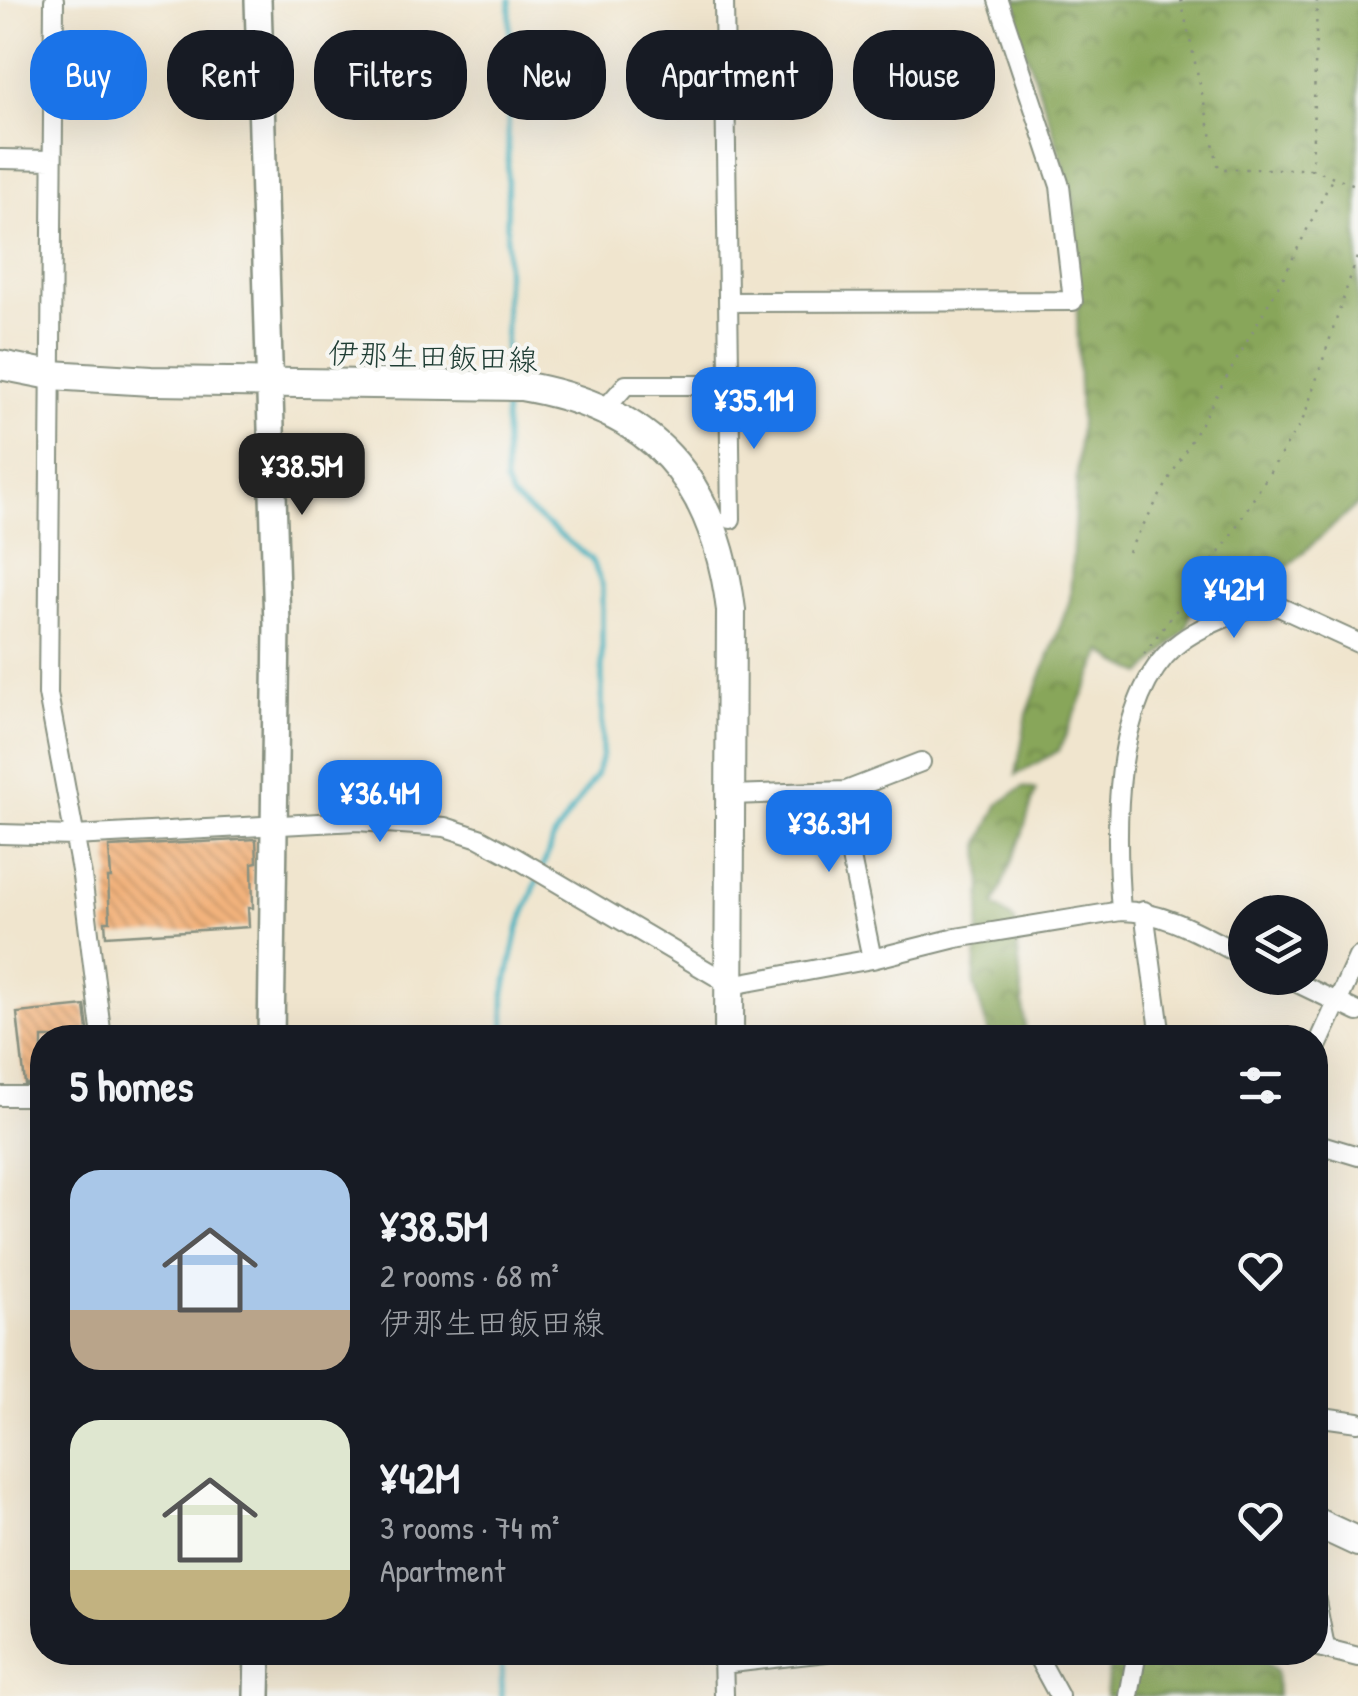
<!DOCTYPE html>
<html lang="en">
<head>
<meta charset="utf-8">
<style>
	body { margin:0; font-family:"Patrick Hand","Klee One",sans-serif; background:#20242c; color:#f1f3f6; height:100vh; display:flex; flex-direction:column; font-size:38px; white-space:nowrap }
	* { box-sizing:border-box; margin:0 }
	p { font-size:32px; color:#9ea1a6 }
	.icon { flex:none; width:55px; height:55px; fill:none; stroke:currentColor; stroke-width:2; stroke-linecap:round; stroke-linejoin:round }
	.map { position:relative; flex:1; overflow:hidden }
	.side { position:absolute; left:30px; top:1025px; width:1298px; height:640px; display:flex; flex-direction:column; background:#171b24; border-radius:40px; box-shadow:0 10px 40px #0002 }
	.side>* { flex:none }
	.guide { position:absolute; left:30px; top:30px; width:1300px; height:90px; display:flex; gap:20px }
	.fabs { position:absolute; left:1228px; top:895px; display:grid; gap:20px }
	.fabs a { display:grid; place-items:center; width:100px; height:100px; border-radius:50%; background:#171b24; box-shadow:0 10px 40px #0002; font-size:50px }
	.price { position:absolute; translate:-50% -85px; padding:0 22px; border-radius:20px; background:#1a73e8; color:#fff; font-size:32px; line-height:65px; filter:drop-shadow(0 2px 5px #0008) }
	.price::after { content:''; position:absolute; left:50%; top:60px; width:30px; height:22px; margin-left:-15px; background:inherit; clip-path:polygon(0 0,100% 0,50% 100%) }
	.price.active { background:#222; color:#fff }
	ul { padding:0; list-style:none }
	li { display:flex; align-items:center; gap:30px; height:250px; padding:0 40px }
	li span { display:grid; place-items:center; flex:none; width:280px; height:200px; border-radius:30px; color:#555 }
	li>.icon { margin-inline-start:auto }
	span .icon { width:120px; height:120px; fill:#fffc; stroke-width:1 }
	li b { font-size:42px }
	h2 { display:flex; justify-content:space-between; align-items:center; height:120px; padding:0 40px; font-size:42px }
	.chip { padding:0 35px; border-radius:40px; background:#171b24; box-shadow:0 10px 40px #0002; font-size:35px; line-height:90px }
	.chip.active { background:#1a73e8; color:#fff }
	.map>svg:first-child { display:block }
	.forest { fill:url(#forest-crowns); stroke:#547247; stroke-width:2.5 }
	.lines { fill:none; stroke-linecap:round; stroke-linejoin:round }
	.stream { stroke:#41b0be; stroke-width:5 }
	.building { fill:url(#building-back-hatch) }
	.street-casing { stroke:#889181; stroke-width:22 }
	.secondary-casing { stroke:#889181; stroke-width:30 }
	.primary-casing { stroke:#889181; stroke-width:32 }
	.path { stroke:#889181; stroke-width:2.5; stroke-dasharray:2.5 8; stroke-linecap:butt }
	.street { stroke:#fff; stroke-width:18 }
	.secondary { stroke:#fff; stroke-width:25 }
	.primary { stroke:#fff; stroke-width:28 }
	.labels { text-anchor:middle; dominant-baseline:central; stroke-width:8; stroke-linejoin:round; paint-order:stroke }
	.street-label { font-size:30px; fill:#1f3d34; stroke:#f6f6f2 }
</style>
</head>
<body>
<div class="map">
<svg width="1358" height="1696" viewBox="0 0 1358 1696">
	<defs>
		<pattern id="forest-crowns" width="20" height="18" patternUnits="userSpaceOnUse" patternTransform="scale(2.5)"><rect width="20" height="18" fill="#88a65a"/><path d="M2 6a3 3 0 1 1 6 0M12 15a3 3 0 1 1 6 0" fill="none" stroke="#6f884b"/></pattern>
		<pattern id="building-back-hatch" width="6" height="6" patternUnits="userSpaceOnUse" patternTransform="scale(2.5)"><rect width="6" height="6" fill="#f3b37d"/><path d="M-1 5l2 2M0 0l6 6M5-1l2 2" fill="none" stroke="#c49367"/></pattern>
	</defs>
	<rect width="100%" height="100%" fill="#f6f6f2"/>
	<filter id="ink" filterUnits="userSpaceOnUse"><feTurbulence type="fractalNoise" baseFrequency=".01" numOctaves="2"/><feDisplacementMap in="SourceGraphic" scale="20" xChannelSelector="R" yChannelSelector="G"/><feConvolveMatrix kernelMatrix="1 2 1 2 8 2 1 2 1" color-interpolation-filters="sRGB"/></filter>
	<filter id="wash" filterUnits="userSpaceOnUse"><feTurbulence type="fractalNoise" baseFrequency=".0048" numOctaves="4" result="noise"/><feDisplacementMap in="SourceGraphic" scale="40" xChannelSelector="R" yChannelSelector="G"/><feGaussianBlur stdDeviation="2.25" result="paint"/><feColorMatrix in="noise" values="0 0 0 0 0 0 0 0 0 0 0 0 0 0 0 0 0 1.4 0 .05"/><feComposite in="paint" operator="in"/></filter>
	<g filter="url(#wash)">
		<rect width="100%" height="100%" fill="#f0e5ce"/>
		<!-- forest -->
		<path class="forest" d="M1007,0h351v504l-88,78 -19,-3 -59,28 -5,21 -44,46 -25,-11 -15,-12 -44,99 -43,25 11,-61 43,-114 10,-179 -6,-220 -23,-77z
			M1023,787l13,3 -16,51 -26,64 21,16 11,116h-36l-16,-52 8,-99 -2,-43 19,-39z
			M1111,1652l141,1 24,17 1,26h-171z"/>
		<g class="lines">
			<!-- stream -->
			<path class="stream" d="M505,375l5,-375
				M505,1038l-1,-42 14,-66 37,-95 41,-59 6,-20v-172l-11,-25 -79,-61 -7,-15v-87
				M501,1696l1,-44"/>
		</g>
		<g id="blocks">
			<!-- building -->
			<path class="building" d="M256,839l1,23 -5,1 1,45h-5l1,19 -143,9 -1,-15h5l-2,-43h3l-2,-31z
				M85,1006l4,32h-47v45l-17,1 -8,-71z"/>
		</g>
	</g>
	<g filter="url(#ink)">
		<use href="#blocks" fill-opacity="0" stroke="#889181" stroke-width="2.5"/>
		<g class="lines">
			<!-- street casing -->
			<g class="street-casing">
				<path id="street" d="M54,0l-6,694 34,182 20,162
					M724,0l7,519
					M0,159l52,1
					M730,302l343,-1 -13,-115 -62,-186
					M604,410l22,-25h104
					M846,791l-5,18 31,150
					M731,795l115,-4 75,-29
					M0,834l74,2 283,-15 88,6 34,11 37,20 215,127 141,-26 84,-21 165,-27c45,0 84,26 124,46
					M1121,911c-6,-78 -10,-208 54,-265 24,-21 61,-31 89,-46l94,43
					M1144,911l17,127
					M1287,978l71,34
					M1315,1051l43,-94
					M0,1096h42
					M1315,1143l43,13
					M1315,1416l43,6
					M1315,1596l10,51
					M1315,1646l43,11
					M1035,1652l24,44
					M723,1653l1,43
					M723,1664l103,-12
					M1129,1696l8,-44"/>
			</g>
			<!-- secondary casing -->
			<g class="secondary-casing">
				<path id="secondary" d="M258,0l19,625 -6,413
					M257,1696l1,-44"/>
			</g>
			<!-- primary casing -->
			<g class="primary-casing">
				<path id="primary" d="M0,365l51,10 100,6 370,5c132,22 194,93 210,224l-2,428
					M1315,1522l43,20"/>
			</g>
			<!-- path -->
			<path class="path" d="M1181,0l38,169h93
				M1317,0l-5,169 46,17
				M1128,552l156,-276 49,-99
				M1144,654l82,-111 78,-126 54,-163"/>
			<!-- street -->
			<use href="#street" class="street"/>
			<!-- secondary -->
			<use href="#secondary" class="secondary"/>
			<!-- primary -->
			<use href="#primary" class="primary"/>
		</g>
	</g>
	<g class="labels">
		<!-- street labels -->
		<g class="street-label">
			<text transform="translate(433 356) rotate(2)">伊那生田飯田線</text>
		</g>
	</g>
</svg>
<div class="fabs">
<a><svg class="icon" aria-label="layers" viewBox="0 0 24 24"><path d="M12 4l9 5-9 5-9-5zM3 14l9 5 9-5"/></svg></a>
</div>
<b class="price" style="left:754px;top:452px">¥35.1M</b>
<b class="price active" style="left:302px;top:518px">¥38.5M</b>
<b class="price" style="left:1234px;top:641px">¥42M</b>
<b class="price" style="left:380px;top:845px">¥36.4M</b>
<b class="price" style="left:829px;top:875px">¥36.3M</b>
<div class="guide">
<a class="chip active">Buy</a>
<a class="chip">Rent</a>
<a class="chip">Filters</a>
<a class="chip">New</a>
<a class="chip">Apartment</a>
<a class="chip">House</a>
</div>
<section class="side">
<h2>5 homes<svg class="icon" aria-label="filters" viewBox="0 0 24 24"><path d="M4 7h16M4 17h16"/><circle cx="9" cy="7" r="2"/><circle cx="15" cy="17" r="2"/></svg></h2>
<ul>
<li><span style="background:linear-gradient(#a9c7e8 70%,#b9a48a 0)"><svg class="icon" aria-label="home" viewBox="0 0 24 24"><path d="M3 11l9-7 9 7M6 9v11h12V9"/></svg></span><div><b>¥38.5M</b><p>2 rooms · 68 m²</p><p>伊那生田飯田線</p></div><svg class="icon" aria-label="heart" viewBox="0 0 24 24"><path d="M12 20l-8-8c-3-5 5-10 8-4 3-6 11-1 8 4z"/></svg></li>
<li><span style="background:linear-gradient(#dfe7d0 75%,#c2b280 0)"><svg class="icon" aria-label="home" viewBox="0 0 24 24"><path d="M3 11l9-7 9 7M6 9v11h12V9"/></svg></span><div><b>¥42M</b><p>3 rooms · 74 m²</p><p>Apartment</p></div><svg class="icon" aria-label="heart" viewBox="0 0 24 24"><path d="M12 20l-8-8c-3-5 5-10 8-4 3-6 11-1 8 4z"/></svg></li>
</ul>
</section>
</div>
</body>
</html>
